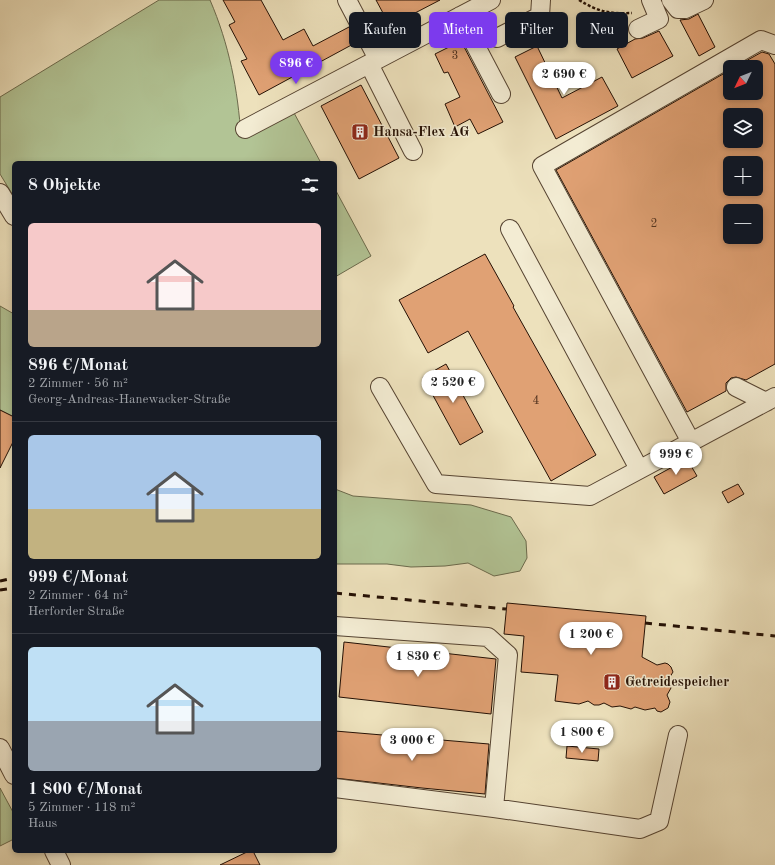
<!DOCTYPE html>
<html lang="de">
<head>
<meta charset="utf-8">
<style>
	body { margin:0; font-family:"Old Standard TT",serif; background:#20242c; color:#f1f3f6; height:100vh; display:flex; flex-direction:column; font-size:15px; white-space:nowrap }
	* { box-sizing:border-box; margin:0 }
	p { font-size:13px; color:#9ea1a6 }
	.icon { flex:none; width:22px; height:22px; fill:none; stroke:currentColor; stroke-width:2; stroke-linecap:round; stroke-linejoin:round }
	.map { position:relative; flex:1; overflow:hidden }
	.drawer { position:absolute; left:12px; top:161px; width:325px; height:692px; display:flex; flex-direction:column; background:#171b24; border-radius:6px; box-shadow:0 2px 6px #0003 }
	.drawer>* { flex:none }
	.banner { position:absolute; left:349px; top:12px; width:366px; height:36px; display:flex; gap:8px }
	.needle { width:26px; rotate:227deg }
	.controls { position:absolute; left:723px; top:60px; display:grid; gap:8px }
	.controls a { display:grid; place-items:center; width:40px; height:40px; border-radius:6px; background:#171b24; box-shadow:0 2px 6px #0003; font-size:20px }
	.price { position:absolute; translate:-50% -34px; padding:0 9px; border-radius:14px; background:#fff; color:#222; font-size:13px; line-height:26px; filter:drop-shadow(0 1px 2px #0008) }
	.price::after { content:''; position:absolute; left:50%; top:24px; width:12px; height:9px; margin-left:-6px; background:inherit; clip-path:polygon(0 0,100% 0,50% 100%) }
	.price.active { background:#7c3aed; color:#fff }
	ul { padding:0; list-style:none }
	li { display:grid; align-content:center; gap:8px; height:212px; padding:0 16px }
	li+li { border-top:1px solid #363941 }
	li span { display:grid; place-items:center; height:124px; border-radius:6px; color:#555 }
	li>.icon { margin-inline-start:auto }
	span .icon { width:72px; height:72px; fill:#fffc; stroke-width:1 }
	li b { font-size:17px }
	h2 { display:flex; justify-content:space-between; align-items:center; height:48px; padding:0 16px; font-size:17px }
	.tag { padding:0 14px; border-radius:6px; background:#171b24; box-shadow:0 2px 6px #0003; font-size:14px; line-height:36px }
	.tag.active { background:#7c3aed; color:#fff }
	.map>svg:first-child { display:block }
	.green { fill:#b2c495; stroke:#6b6a4c }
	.building { fill:#e0a174; stroke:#241004; fill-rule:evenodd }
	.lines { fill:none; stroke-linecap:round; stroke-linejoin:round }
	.minor-casing { stroke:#564432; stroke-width:20 }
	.path { stroke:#241004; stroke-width:2.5; stroke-dasharray:3 2; stroke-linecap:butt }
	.minor { stroke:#f3ecd3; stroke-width:18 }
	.rail { stroke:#241004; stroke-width:3; stroke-dasharray:7 7; stroke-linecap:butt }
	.labels { text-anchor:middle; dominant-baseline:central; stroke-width:3; stroke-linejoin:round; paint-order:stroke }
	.number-label { font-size:12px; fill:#533420 }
	.poi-label { font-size:14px; font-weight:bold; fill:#241004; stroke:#f3ecd3; text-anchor:start }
</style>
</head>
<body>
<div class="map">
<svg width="775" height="865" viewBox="0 0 775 865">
	<rect width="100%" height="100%" fill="#ede1bc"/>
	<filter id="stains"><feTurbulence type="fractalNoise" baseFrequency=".005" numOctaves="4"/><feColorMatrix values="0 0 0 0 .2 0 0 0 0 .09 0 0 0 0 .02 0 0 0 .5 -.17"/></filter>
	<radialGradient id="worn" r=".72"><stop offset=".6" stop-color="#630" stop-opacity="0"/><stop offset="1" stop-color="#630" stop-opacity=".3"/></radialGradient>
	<!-- green -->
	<path class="green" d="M159,0h51c19,44 28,90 31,137l52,-26 28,52h-307v34l-14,-23v-77z
		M335,189l36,67 -36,21z
		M0,306l14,8v103l-14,-7z
		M335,489l18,7 118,9 40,12 15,24 1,17 -7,13 -26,5 -26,-13 -23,3 -34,1 -24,-3h-52z
		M0,788l14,26v25l-14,7z"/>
	<!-- building -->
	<path class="building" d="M223,0h38l22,40 21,-11 9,17 36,-19 8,15 -98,53 -18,-34 6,-2 -18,-34 6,-3z
		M376,0h64l-50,26z
		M698,14l17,33 -16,9 -19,-36 9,-1z
		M659,31l14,25 -41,22 -15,-29 18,-10 8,-1z
		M461,41l42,81 -25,12 -8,-15 -15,8 -10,-23 15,-7 -12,-25 -4,1 -9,-19z
		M537,46l25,52 40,-21 16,29 -62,33 -41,-82z
		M762,52l7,2 6,10v300l-29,16 -10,-3 -5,1 -5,5v8l-39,21 -131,-242 174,-100v23h26v-26h-21zM730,115h26v26h-26zM730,163h26v26h-26zM730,211h26v26h-26z
		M361,85l38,73 -40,21 -38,-73z
		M485,254l29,52 -1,1 83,148 -45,26 -83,-150 -40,22 -29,-53z
		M446,364l37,68 -23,13 -37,-68z
		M0,410l14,7v23l-14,28z
		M687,459l10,17 -33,18 -10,-17z
		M738,484l6,10 -16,9 -6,-11z
		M507,603l139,13 -4,41 15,8 8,-2 3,1 3,3 2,5 -5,8 3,8 -4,7 3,7 -2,6 -7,4 -4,-1 -2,-3 -10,2 -10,-3 -4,2 -11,-3 -8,1 -8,-4 -5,2h-5l-6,-4 -9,3 -24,-3 3,-26 -37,-3 3,-36 -20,-2z
		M344,642l152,17 -5,55 -152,-17z
		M335,731l154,13 -4,50 -63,-6 -87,-10z
		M567,746l32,3 -1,12 -32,-3z
		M249,851h4l7,14h-40z"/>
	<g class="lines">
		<!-- minor casing -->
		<g class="minor-casing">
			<path id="minor" d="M347,0l31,59
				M671,0l7,9h7l19,-9
				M460,16l41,78
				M638,29l21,-10 -8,-19
				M497,38l43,-22 1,-16
				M369,64l44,87
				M245,129l246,-129
				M0,193l14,23
				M510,229l129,240
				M380,387l56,97 154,12 185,-99
				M736,387l30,15
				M691,442l-149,-276 219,-126 14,5
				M335,626l153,11 20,18 -14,153
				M0,748l14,27
				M335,788l159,20 146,21 19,-8 19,-86
				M54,851l7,14"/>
		</g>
		<!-- path -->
		<path class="path" d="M579,0c20,12 30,14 53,13"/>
		<!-- minor -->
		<use href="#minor" class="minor"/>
		<!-- rail -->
		<path class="rail" d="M0,581l14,-3
			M0,590l14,-2
			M335,593l171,16
			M645,623l130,13"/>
	</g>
	<!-- icons -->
	<defs>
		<g id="building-square" transform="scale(0.9)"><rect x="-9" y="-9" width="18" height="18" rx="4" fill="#8f2418" stroke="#f3ecd3"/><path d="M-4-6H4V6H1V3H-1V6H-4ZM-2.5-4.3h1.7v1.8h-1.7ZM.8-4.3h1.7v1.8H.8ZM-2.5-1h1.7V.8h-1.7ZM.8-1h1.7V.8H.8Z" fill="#fff"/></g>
	</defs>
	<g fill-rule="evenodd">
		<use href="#building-square" x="360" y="132"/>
		<use href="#building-square" x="612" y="682"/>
	</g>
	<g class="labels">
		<!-- number labels -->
		<g class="number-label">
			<text x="455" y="56">3</text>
			<text x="654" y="224">2</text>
			<text x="536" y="401">4</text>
		</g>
		<!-- poi labels -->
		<g class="poi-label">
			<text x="373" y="132">Hansa-Flex AG</text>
			<text x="625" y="682">Getreidespeicher</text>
		</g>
	</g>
	<rect width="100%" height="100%" filter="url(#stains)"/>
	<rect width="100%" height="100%" fill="url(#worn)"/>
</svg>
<div class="controls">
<a><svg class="needle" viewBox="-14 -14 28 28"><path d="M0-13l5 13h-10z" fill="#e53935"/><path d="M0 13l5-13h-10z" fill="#9ea1a6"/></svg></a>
<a><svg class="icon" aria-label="layers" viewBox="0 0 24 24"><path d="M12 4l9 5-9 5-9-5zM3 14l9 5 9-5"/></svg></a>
<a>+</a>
<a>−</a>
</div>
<b class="price active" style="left:296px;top:85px">896 €</b>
<b class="price" style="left:564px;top:96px">2 690 €</b>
<b class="price" style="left:453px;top:404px">2 520 €</b>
<b class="price" style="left:676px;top:476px">999 €</b>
<b class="price" style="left:591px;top:656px">1 200 €</b>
<b class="price" style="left:418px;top:678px">1 830 €</b>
<b class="price" style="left:582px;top:754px">1 800 €</b>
<b class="price" style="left:412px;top:762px">3 000 €</b>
<div class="banner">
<a class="tag">Kaufen</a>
<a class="tag active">Mieten</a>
<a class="tag">Filter</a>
<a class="tag">Neu</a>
</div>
<section class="drawer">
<h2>8 Objekte<svg class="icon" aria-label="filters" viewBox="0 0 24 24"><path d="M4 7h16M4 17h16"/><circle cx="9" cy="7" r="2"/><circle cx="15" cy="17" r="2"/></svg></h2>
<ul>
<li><span style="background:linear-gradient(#f6c9c9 70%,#b9a48a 0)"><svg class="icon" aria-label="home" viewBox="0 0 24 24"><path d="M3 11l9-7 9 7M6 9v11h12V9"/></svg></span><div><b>896 €/Monat</b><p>2 Zimmer · 56 m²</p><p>Georg-Andreas-Hanewacker-Straße</p></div></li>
<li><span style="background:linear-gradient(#a9c7e8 60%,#c2b280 0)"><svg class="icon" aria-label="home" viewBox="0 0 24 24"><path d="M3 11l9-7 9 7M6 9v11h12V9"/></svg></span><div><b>999 €/Monat</b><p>2 Zimmer · 64 m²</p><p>Herforder Straße</p></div></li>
<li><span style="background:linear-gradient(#bfe0f5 60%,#9aa5b1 0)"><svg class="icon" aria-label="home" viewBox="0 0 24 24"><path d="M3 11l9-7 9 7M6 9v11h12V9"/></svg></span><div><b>1 800 €/Monat</b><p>5 Zimmer · 118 m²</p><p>Haus</p></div></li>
</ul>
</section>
</div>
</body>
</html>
